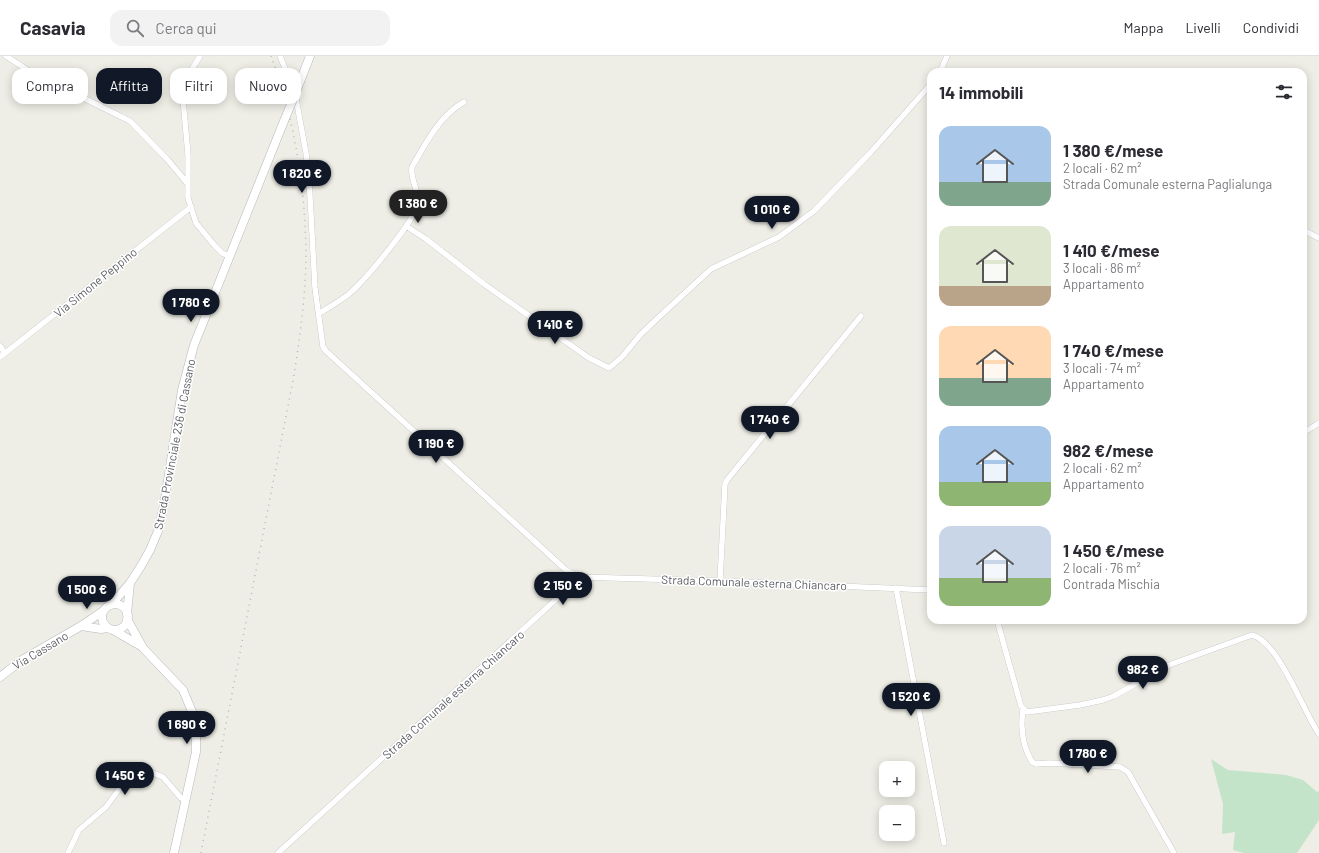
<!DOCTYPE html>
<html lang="it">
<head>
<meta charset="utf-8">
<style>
	body { margin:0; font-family:Barlow,sans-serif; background:#f2f2f3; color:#2b2b33; height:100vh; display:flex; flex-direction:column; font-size:15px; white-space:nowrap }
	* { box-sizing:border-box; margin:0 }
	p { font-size:13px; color:#7c7c81 }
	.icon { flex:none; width:22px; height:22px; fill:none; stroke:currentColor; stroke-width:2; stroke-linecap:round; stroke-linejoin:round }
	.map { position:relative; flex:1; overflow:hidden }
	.drawer { position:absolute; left:927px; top:12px; width:380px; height:556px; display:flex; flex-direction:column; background:#fff; border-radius:12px; box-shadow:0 2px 10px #0003 }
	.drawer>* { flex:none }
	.hud { position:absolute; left:12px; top:12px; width:380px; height:36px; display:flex; gap:8px }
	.tools { position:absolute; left:879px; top:705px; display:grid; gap:8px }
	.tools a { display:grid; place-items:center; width:36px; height:36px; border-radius:8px; background:#fff; box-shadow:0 2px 10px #0003; font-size:20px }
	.price { position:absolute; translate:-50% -34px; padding:0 9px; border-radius:14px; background:#111827; color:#fff; font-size:13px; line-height:26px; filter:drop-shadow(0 1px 2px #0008) }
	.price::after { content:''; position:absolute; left:50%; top:24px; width:12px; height:9px; margin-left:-6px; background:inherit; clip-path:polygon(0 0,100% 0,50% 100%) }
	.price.active { background:#222; color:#fff }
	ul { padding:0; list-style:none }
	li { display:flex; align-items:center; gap:12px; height:100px; padding:0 12px }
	li span { display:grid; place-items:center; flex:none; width:112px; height:80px; border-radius:12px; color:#555 }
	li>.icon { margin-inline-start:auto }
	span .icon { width:48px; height:48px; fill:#fffc; stroke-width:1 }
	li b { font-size:17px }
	h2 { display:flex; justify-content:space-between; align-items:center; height:48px; padding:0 12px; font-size:17px }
	.tag { padding:0 14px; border-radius:12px; background:#fff; box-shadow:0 2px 10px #0003; font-size:14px; line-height:36px }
	.tag.active { background:#111827; color:#fff }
	header { display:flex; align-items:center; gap:24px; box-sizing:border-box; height:56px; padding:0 20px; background:#fff; border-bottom:1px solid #e1e1e2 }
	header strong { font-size:19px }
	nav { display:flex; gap:22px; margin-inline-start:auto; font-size:14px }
	.search { width:280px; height:36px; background:#f2f2f3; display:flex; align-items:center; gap:10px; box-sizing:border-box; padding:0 14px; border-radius:12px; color:#7c7c81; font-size:15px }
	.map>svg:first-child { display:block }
	.green { fill:#c4e4ca }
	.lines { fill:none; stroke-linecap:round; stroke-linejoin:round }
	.street-casing { stroke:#b6b7bb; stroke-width:6 }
	.secondary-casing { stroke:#b7b8be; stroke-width:9 }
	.street { stroke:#fff; stroke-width:5.5 }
	.secondary { stroke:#fff; stroke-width:8 }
	.rail { stroke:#b6b6b7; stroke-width:1.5; stroke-dasharray:1 5; stroke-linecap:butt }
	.secondary-bridge-casing { stroke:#b7b8be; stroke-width:9; stroke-linecap:butt }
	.secondary-bridge { stroke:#fff; stroke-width:8 }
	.labels { text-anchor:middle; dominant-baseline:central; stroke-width:3; stroke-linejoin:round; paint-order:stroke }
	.street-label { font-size:12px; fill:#5d5f65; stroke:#fff }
</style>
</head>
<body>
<header>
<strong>Casavia</strong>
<div class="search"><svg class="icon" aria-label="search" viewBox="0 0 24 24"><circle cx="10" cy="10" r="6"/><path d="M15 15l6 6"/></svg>Cerca qui</div>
<nav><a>Mappa</a><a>Livelli</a><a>Condividi</a></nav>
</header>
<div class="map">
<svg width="1319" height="797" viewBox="0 0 1319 797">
	<rect width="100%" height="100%" fill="#eeeee6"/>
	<!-- green -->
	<path class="green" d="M1211,703l17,11 58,5 17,5 14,12 2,-1v29l-22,33h-53l-11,-3 2,-18 -13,2 1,-30z"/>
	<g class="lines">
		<!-- street casing -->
		<g class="street-casing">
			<path id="street" d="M6,0l23,15 101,50 37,38 21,25v14l8,25 19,23 7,7 7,3
				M280,0l15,37 11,60 3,25 6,110 8,59 3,4 240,219 12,7
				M940,16l7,-16
				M188,128v-29l-6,-67 2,-6 16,-26
				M406,170l20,13 58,45 105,74 20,10 13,-11 19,-23 18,-17 52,-48 68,-32 35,-26 57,-59 60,-68
				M1303,174l16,8
				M320,257c10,-7 21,-12 30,-20 15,-13 65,-72 68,-90 1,-13 -8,-23 -6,-36 13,-23 28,-52 52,-65
				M0,290l5,7
				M0,301l191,-150
				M1303,377l16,-10
				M720,525l5,-97 2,-4 134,-164
				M896,532l48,255
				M997,564l24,86 6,6 53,-7 23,-5 11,-4 55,-31 83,-30c27,7 51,76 67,99
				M1023,654c-3,19 -1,35 9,52l4,2 13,-1 71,4 8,5 46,81
				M68,797l11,-23 27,-23 30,-41 27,11 18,21 5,1
				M278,797l296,-270 4,-6 142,4 211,9"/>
		</g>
		<!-- secondary casing -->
		<g class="secondary-casing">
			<path id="secondary" d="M294,41l16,-41
				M102 561a13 13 0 1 1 26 0a13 13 0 1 1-26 0Z
				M111,549l19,-22 11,-17 9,-16 8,-19 6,-26 18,-115 12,-45 90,-224
				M127,558l3,-31
				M127,563l16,29 40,42 10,24 3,18v20l-22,101
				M81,570l20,3 7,-1
				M113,574l28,16
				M0,621l22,-17 59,-34 22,-15"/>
		</g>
		<!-- street -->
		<use href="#street" class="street"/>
		<!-- secondary -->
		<use href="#secondary" class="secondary"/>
		<!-- rail -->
		<path class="rail" d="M201,797l93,-478c6,-38 11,-76 12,-115 0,-68 -11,-140 -35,-204"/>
		<!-- secondary-bridge casing -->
		<g class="secondary-bridge-casing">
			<path id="secondary-bridge" d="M284,65l10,-24"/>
		</g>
		<!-- secondary-bridge -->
		<use href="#secondary-bridge" class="secondary-bridge"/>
	</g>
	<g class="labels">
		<!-- street labels -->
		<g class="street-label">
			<text transform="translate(95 226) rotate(-39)">Via Simone Peppino</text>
			<text transform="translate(174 388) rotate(-79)">Strada Provinciale 236 di Cassano</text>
			<text transform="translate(754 526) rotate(2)">Strada Comunale esterna Chiancaro</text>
			<text transform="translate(40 594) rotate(-31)">Via Cassano</text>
			<text transform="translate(453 638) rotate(-42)">Strada Comunale esterna Chiancaro</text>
		</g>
	</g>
</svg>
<div class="tools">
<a>+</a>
<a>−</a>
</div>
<b class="price" style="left:302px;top:138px">1 820 €</b>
<b class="price active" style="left:418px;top:168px">1 380 €</b>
<b class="price" style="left:772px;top:174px">1 010 €</b>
<b class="price" style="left:191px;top:267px">1 780 €</b>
<b class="price" style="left:555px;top:289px">1 410 €</b>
<b class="price" style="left:770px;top:384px">1 740 €</b>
<b class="price" style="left:436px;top:408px">1 190 €</b>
<b class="price" style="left:563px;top:550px">2 150 €</b>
<b class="price" style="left:87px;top:554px">1 500 €</b>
<b class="price" style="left:1143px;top:634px">982 €</b>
<b class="price" style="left:911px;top:661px">1 520 €</b>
<b class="price" style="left:187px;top:689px">1 690 €</b>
<b class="price" style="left:1088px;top:718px">1 780 €</b>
<b class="price" style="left:125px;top:740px">1 450 €</b>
<div class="hud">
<a class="tag">Compra</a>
<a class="tag active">Affitta</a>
<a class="tag">Filtri</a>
<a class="tag">Nuovo</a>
</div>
<section class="drawer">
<h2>14 immobili<svg class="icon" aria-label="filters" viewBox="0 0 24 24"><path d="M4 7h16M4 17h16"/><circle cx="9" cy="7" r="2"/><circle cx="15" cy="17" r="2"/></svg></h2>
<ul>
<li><span style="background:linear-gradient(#a9c7e8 70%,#7fa58c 0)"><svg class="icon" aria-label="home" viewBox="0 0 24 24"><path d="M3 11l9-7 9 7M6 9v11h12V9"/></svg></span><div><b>1 380 €/mese</b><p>2 locali · 62 m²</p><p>Strada Comunale esterna Paglialunga</p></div></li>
<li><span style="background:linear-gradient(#dfe7d0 75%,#b9a48a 0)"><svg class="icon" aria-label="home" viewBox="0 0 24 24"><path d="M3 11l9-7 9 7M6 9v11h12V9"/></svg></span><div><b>1 410 €/mese</b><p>3 locali · 86 m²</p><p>Appartamento</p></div></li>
<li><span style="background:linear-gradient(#ffd9b3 65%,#7fa58c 0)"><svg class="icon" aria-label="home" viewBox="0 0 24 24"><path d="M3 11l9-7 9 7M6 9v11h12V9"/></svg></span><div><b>1 740 €/mese</b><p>3 locali · 74 m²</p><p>Appartamento</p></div></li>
<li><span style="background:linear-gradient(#a9c7e8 70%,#8fb573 0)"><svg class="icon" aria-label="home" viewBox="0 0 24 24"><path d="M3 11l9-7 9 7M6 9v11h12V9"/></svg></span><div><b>982 €/mese</b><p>2 locali · 62 m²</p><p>Appartamento</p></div></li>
<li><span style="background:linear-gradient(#c9d6e8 65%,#8fb573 0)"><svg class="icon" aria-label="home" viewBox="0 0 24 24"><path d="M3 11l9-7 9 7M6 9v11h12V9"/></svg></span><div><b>1 450 €/mese</b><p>2 locali · 76 m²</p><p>Contrada Mischia</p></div></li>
</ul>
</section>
</div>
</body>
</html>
